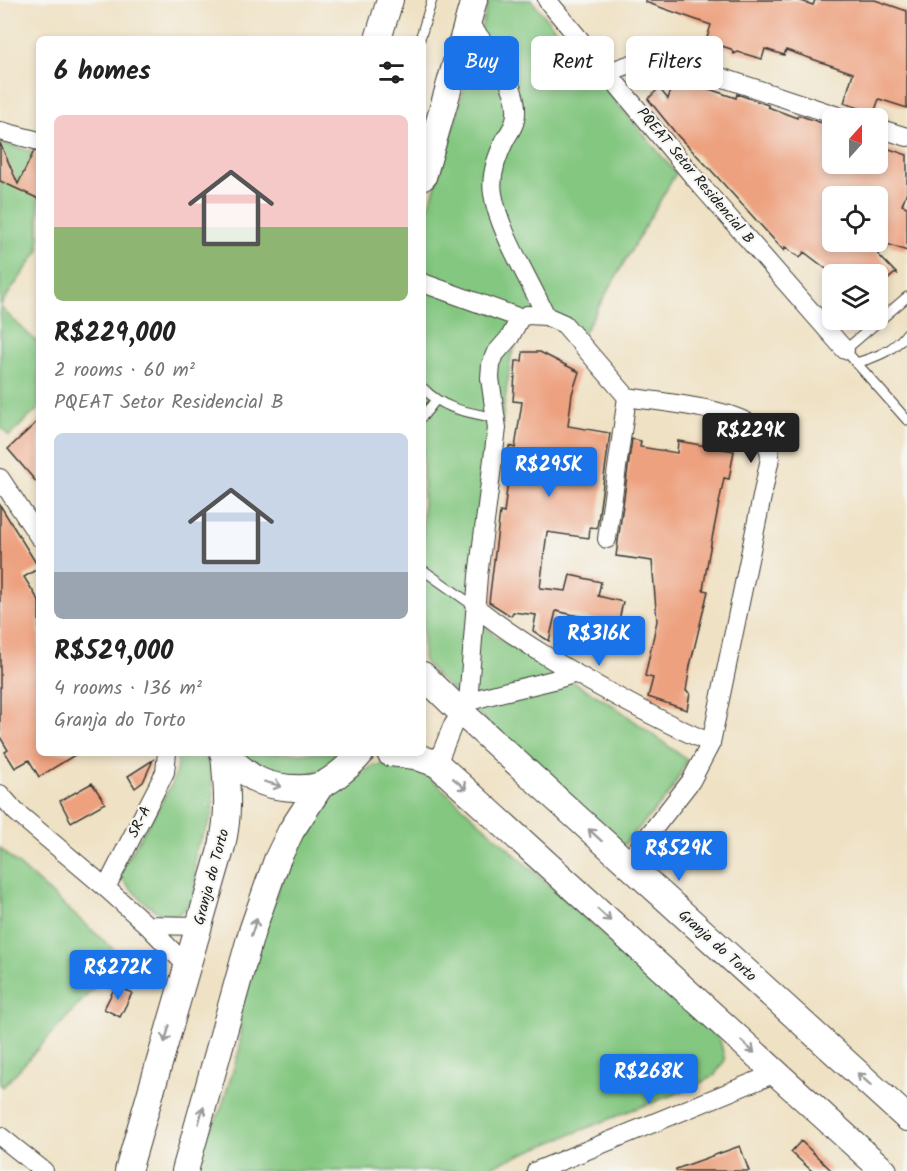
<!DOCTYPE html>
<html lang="en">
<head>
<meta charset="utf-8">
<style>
	body { margin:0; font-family:Kalam,sans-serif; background:#f6f6f6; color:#222; height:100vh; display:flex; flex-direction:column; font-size:22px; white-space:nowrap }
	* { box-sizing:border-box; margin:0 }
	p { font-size:20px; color:#767676 }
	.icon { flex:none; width:33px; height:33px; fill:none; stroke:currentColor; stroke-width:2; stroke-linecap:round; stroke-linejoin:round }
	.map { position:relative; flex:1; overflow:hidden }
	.drawer { position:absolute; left:36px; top:36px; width:390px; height:720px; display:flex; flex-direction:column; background:#fff; border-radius:9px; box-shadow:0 3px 9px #0003 }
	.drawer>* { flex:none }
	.guide { position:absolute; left:444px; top:36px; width:372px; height:54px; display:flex; gap:12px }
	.needle { width:39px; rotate:21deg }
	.tools { position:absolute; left:822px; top:108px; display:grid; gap:12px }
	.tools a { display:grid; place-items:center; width:66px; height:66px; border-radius:9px; background:#fff; box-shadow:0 3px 9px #0003; font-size:30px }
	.price { position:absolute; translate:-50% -51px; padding:0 14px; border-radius:6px; background:#1a73e8; color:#fff; font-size:20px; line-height:39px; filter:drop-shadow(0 2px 3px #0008) }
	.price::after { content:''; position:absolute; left:50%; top:36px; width:18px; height:14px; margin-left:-9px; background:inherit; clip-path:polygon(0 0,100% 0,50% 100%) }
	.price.selected { background:#222; color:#fff }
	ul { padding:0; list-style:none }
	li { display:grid; align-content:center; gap:12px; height:318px; padding:0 18px }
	li span { display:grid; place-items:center; height:186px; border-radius:9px; color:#555 }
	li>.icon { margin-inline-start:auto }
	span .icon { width:108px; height:108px; fill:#fffc; stroke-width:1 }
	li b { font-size:26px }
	h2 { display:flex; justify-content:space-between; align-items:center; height:72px; padding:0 18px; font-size:26px }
	.tag { padding:0 21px; border-radius:9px; background:#fff; box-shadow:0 3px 9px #0003; font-size:21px; line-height:54px }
	.tag.selected { background:#1a73e8; color:#fff }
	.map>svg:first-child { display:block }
	.green { fill:#84c781; stroke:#50724e; stroke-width:1.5 }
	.building { fill:#eda17f }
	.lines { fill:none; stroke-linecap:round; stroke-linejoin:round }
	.lane-casing { stroke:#3c3a35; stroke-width:11 }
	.street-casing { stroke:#3c3a35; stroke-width:20 }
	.secondary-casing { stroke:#3c3a35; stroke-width:28 }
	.lane { stroke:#fff; stroke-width:9 }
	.street { stroke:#fff; stroke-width:18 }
	.secondary { stroke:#fff; stroke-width:26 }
	.oneway { stroke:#999 }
	.labels { text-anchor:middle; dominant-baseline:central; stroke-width:4.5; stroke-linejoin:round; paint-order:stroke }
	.street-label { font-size:15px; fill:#1c1c1c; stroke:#f6f6f2 }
</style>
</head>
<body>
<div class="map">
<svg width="907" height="1171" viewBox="0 0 907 1171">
	<rect width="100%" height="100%" fill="#f6f6f2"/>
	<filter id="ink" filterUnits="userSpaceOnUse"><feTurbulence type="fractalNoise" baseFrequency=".0167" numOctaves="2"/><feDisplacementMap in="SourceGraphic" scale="12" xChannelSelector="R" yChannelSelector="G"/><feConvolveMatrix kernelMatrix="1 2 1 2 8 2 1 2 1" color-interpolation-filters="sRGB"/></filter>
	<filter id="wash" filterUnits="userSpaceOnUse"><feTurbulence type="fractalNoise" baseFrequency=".008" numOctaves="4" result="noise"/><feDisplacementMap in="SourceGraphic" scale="24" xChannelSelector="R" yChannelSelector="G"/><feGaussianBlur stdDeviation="1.35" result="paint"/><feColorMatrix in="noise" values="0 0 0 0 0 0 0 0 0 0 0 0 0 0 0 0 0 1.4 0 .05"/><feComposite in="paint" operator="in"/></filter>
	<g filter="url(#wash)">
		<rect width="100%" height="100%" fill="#efe1c3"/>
		<!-- green -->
		<path class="green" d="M489,0h42l145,173 -99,171 -12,-17 -40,-7 -14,37 -36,259 23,22 116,68 73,54 -17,33 -47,53 -185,-169 -15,-17v-436l22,-68z
			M0,142l39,12v96l-39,56z
			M0,307l39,37v64l-30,28 -9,-10z
			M176,753h29c6,21 13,46 5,68 -3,10 -11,18 -14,28 -4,13 1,28 -1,42 -2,9 -5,12 -11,19 -22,20 -52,-21 -66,-35l54,-91 6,-20z
			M238,753h107c-26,30 -80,29 -107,0z
			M391,764l22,1 12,8 295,267 5,20 -11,16 -27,14 -58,21 -149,60h-280l-3,-3 6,-26 18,-33 19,-61v-36l29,-97 25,-70 23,-37 18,-17 39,-26z
			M0,848l122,109 -119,130 -3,-3z"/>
		<g id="blocks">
			<!-- building -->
			<path class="building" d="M645,0h153l15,5 2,-5h60l32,11v97l-28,-9 -5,14 -30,-10 9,-30 -67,-23 -2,5 -19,-6 -3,10 -24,-7 -4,2 -3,-5 -25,-8 5,-16 -66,-23z
				M676,74l35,12 -2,3 27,9 1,-4 31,11v2l29,11 1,-3 30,10 -1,3 5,2v34h46v-19l29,10v36l-5,14 5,2v44l-29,-10v-45h-46v46h34l31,32h-3l-16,14v-14h-45l-29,-22 -4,6 -15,-11 -1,4 -74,-82 -32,-33 -30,-37 11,-11 9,11z
				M0,143l18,41 16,-33 5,1v47l-39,-18z
				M523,352h17l39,20 -7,22 -4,32 42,7 -13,95 -7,-1 -1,11 -42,-6 -7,56 26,3 4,-16 31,7 -3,14 25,6 -5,23 -62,-14 -7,30 -16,-10 3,-16 -23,-3 -2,4 -22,-14 11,-90 4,1 6,-49h-3l2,-18 6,2 7,-46 -9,-1 3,-40h6z
				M39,420v65l-31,-36z
				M632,439l9,2 -1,6 37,6 1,-12 56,10 -5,28 -5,-1 -15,76 -6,36 5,1 -18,75 -4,25 4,2 -3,17 -39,-13 5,-19 -8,-2 12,-55 -5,-60 -36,-5z
				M0,505l39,63 -15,9 15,24v152h39l-39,24 -10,-17 -14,8 -10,-16 3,-2 -8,-13z
				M153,760l-10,22 -8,6 -7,-12z
				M92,783l13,20 -34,19 -11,-21z
				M116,985l16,8 -12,24 -16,-8z
				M801,1141l31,30h-20l-21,-19z
				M740,1146l9,25h-73v-2z"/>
		</g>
	</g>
	<g filter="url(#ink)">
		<use href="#blocks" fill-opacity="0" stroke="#3c3a35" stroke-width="1.5"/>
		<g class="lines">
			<!-- lane casing -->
			<g class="lane-casing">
				<path id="lane" d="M420,39l12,-39
					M907,297l-62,53 62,70
					M856,363c20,-6 38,-12 51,-30
					M423,388c21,22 45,24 73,30
					M423,416l12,-15
					M423,570l54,38"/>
			</g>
			<!-- street casing -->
			<g class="street-casing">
				<path id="street" d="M547,0l150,181 148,169
					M468,23c19,22 55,66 47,97 -1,7 -7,14 -10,20 -8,16 -15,36 -12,54 6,38 37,86 53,122
					M607,73c25,-10 41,-17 68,-11l169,56
					M878,128l29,9
					M0,131l39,10
					M423,283l97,35 7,-3 19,1 18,8 63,73c32,5 108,11 130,32 9,8 12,18 13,29l-59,285 -20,38 -65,83
					M0,478l39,59
					M607,539l20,-142
					M477,608c44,35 90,61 139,88 31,17 62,33 95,47
					M468,702c35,-12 70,-16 105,-28
					M437,764l15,-37 16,-25 10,-126 19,-148 -7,-50 1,-13 4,-11 15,-17 10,-19
					M0,794l16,18 90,76 41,37 40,41
					M106,888l59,-116 2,-19
					M147,925l52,1
					M0,1136l44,35
					M536,1171l240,-98"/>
			</g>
			<!-- secondary casing -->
			<g class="secondary-casing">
				<path id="secondary" d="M378,39l12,-39
					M423,177l51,-177
					M423,675l38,37 446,406
					M223,753c10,9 22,20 33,26 16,9 47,12 65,6 11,-4 32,-22 40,-32
					M390,753l25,3 22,8 447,407
					M128,1171l94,-325c8,-35 5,-57 2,-92
					M185,1171l67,-240 25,-71 14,-29 30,-46"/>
			</g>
			<!-- lane -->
			<use href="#lane" class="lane"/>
			<!-- street -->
			<use href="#street" class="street"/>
			<!-- secondary -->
			<use href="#secondary" class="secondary"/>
		</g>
		<!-- one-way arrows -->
		<defs><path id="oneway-shaft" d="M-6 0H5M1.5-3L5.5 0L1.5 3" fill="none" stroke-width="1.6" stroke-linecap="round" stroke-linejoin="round" transform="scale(1.5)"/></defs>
		<g class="oneway">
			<use href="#oneway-shaft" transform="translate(273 784) rotate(15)"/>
			<use href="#oneway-shaft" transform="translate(460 784) rotate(40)"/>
			<use href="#oneway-shaft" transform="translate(595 835) rotate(-138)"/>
			<use href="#oneway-shaft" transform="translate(604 915) rotate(42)"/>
			<use href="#oneway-shaft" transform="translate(254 927) rotate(-72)"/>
			<use href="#oneway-shaft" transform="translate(167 1034) rotate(106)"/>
			<use href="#oneway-shaft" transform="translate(748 1047) rotate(42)"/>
			<use href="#oneway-shaft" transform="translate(864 1079) rotate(-138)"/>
			<use href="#oneway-shaft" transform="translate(201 1115) rotate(-74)"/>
		</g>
	</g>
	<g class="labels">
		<!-- street labels -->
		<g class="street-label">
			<text transform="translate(695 176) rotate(50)">PQEAT Setor Residencial B</text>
			<text transform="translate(140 822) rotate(-63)">SR-A</text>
			<text transform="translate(212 877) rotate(-75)">Granja do Torto</text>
			<text transform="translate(717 946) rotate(42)">Granja do Torto</text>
		</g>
	</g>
</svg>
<div class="tools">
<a><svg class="needle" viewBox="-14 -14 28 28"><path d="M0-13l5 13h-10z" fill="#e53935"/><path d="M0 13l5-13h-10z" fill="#767676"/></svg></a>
<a><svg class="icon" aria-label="locate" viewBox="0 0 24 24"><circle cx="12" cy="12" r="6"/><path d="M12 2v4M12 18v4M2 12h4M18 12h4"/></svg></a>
<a><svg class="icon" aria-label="layers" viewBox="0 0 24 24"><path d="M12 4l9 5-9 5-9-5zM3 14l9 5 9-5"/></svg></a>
</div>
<b class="price selected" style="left:751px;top:464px">R$229K</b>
<b class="price" style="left:549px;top:498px">R$295K</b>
<b class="price" style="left:599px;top:667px">R$316K</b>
<b class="price" style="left:679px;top:882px">R$529K</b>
<b class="price" style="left:118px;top:1001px">R$272K</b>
<b class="price" style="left:649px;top:1105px">R$268K</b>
<div class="guide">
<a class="tag selected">Buy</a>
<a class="tag">Rent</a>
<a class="tag">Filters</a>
</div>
<section class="drawer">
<h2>6 homes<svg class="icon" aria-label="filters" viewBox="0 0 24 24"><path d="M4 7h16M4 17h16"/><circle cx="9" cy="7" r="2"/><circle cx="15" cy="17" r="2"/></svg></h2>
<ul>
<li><span style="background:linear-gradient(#f6c9c9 60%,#8fb573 0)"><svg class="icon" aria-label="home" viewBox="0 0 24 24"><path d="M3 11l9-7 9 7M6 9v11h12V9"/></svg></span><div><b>R$229,000</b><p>2 rooms · 60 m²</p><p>PQEAT Setor Residencial B</p></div></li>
<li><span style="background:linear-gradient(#c9d6e8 75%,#9aa5b1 0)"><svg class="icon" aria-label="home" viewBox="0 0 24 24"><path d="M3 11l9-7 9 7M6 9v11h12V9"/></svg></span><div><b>R$529,000</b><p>4 rooms · 136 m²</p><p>Granja do Torto</p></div></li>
</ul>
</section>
</div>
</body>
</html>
